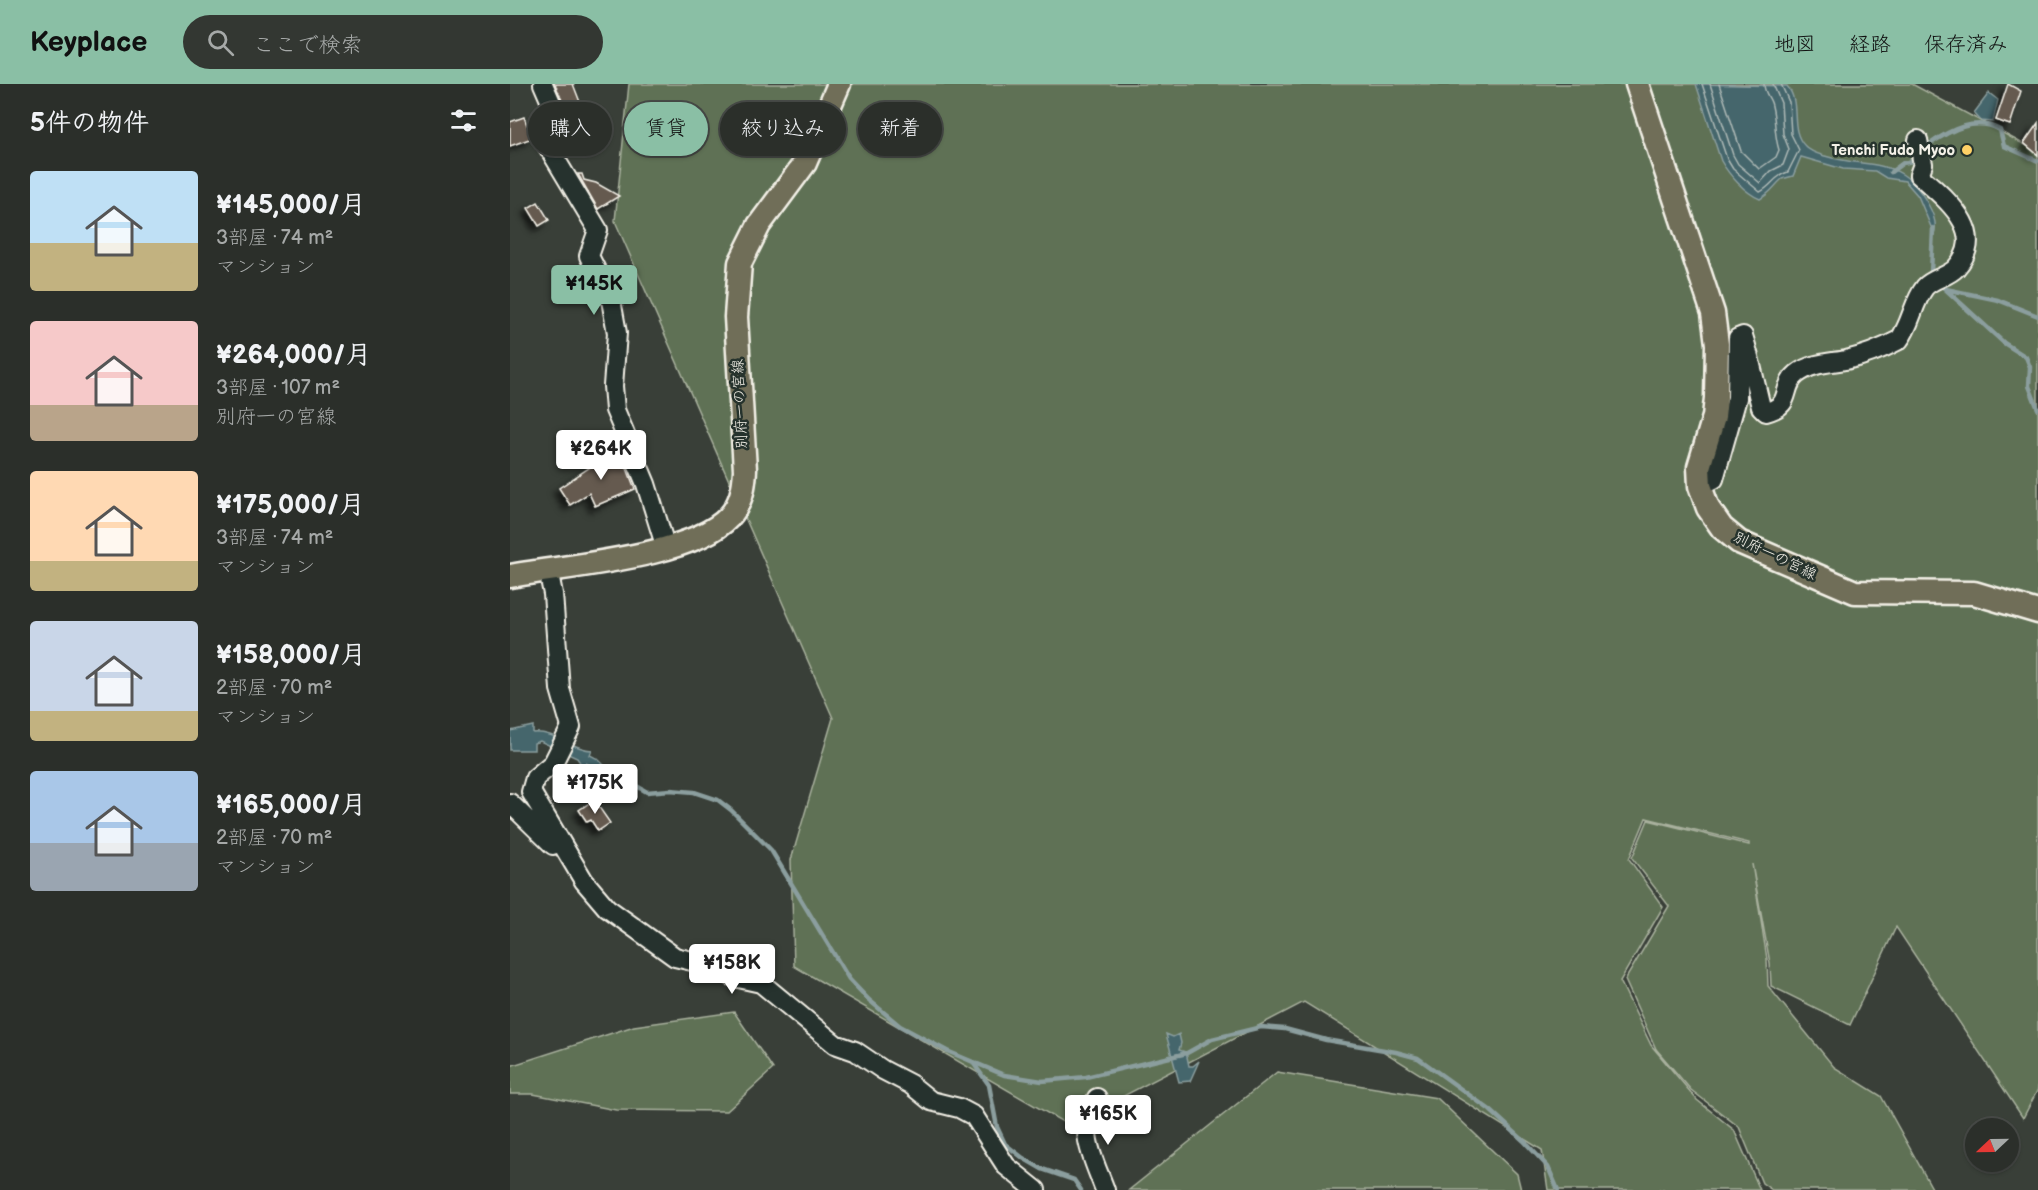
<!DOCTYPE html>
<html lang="ja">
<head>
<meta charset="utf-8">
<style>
	body { margin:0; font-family:"Balsamiq Sans","Klee One",sans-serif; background:#333732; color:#f1f3f6; height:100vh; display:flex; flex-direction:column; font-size:22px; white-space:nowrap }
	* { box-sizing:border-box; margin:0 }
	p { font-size:20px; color:#a6a9a8 }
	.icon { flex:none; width:33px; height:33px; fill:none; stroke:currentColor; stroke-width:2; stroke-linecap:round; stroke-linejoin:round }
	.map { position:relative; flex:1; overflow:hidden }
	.panel { display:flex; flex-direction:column; background:#2b2f2a; width:510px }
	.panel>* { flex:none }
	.hud { position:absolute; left:18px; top:18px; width:570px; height:54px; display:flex; gap:12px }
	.needle { width:39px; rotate:248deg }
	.fabs { position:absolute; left:1455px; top:1034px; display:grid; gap:12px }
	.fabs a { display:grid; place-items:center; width:54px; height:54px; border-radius:50%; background:#2b2f2a; box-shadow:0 2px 4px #0004,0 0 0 2px #474a47; font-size:30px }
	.price { position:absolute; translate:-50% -51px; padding:0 14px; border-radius:6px; background:#fff; color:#222; font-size:20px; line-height:39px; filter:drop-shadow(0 2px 3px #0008) }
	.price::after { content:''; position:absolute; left:50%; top:36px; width:18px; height:14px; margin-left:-9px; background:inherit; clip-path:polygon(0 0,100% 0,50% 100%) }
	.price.active { background:#8abfa5; color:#111 }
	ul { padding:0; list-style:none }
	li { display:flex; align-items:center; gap:18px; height:150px; padding:0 30px }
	li span { display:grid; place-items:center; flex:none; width:168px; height:120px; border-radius:6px; color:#555 }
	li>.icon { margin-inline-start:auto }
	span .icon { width:72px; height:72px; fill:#fffc; stroke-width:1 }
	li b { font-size:26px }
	h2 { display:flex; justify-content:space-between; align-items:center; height:72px; padding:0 30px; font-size:26px }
	.pill { padding:0 21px; border-radius:27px; background:#2b2f2a; box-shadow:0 2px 4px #0004,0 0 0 2px #474a47; font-size:21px; line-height:54px }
	.pill.active { background:#8abfa5; color:#111 }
	header { display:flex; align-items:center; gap:36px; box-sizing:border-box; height:84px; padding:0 30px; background:#8abfa5; color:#111 }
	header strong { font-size:28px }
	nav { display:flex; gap:33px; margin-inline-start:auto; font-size:21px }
	.search { width:420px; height:54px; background:#333732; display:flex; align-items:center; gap:15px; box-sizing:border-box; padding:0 21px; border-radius:33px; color:#a6a9a8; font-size:22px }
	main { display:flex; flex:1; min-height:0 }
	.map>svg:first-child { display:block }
	.green { fill:#5e7154; stroke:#a9b19e; stroke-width:1.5 }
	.water { fill:#45666c; stroke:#8b9e9e; stroke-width:1.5 }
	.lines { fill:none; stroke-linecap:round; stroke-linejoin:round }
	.shore { stroke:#aeb9b6; stroke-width:1.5 }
	.stream { stroke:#8b9e9e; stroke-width:4.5 }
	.building { fill:#655a50; stroke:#f4f1e8; stroke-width:1.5; filter:url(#shadow) }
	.minor-casing { stroke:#f4f1e8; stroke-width:22 }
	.major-casing { stroke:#f4f1e8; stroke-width:27 }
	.minor { stroke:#26332d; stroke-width:18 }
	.major { stroke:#706e59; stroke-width:22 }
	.poi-dot { fill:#ffd166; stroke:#26332d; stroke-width:2 }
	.labels { text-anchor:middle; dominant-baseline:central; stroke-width:5; stroke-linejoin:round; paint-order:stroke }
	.poi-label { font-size:15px; font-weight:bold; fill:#f4f1e8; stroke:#26332d; text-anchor:end }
	.street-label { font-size:15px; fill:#f4f1e8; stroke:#26332d }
</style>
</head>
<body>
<header>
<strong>Keyplace</strong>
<div class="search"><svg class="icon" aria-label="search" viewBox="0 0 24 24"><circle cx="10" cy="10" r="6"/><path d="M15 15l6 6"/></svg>ここで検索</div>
<nav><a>地図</a><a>経路</a><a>保存済み</a></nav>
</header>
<main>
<section class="panel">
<h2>5件の物件<svg class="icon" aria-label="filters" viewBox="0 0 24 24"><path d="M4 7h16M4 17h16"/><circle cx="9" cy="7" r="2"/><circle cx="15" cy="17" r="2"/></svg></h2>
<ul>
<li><span style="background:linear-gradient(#bfe0f5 60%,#c2b280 0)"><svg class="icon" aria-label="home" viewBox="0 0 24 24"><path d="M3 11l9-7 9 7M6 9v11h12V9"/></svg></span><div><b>¥145,000/月</b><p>3部屋 · 74 m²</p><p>マンション</p></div></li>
<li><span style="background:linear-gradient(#f6c9c9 70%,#b9a48a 0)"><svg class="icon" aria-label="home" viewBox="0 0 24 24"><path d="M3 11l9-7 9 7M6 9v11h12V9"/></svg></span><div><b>¥264,000/月</b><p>3部屋 · 107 m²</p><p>別府一の宮線</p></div></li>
<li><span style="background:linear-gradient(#ffd9b3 75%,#c2b280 0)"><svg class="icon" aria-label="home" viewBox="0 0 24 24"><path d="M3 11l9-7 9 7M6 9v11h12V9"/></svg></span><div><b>¥175,000/月</b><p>3部屋 · 74 m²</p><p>マンション</p></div></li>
<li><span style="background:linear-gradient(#c9d6e8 75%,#c2b280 0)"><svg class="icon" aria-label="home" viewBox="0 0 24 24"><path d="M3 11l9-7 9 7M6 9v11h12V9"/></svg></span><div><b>¥158,000/月</b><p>2部屋 · 70 m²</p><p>マンション</p></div></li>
<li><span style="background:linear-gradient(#a9c7e8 60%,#9aa5b1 0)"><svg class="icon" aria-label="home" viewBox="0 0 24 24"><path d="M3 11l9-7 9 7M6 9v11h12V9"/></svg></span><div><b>¥165,000/月</b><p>2部屋 · 70 m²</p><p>マンション</p></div></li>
</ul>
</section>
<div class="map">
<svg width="1528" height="1106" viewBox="0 0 1528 1106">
	<defs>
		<filter id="shadow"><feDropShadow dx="-5.5" dy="5.5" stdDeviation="3" flood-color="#0009"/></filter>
	</defs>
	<rect width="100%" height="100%" fill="#393f38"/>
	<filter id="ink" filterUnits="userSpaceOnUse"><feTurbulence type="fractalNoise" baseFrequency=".0167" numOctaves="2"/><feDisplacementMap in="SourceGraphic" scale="12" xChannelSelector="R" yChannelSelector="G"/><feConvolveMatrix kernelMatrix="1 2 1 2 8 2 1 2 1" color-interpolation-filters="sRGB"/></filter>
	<g filter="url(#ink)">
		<!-- green -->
		<path class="green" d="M119,0h1283l126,68v937l-15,29 -127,-191 -46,98 -79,-39 -1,-23 -18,-99 15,95 1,27 66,81 47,29 52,94h-161l-10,-7 -23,-56 -48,-37 -35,-41 -31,-69 44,-74 -37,-48 16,-38 101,25v-2l-103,-25 -17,41 34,48 -43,74 31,64 46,55 37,30 26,60h-212l-6,-40 -238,-148 -236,123 -274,-159 -3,-106 42,-142 -218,-497z
			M224,928l39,57 -46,42 -111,-1 -83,-16h-23v-28l124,-40z
			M767,988l160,26 80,76 4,16h-392z"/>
		<!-- water -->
		<path class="water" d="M1186,0l91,2c15,17 1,43 18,60 5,6 13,8 20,10 45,14 76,-2 103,48 5,9 10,20 6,30l-16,-38 -13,-15 -19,-3 -11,-7 -32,-2 -42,-12 -8,19 -11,3c-8,7 -11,14 -22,20 -15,-6 -31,-24 -39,-38z
			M1479,9l9,7 -5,22 -12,-1 -7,-8z
			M23,642v7c22,-2 38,16 59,17l-2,5 8,4 13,13 -10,-1 -15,-8 -3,4 -6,-9 -37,-17 -6,2v7h-24v-19z
			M656,950l7,3 6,-3 2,9 -2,7 7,2 3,14h4l6,-5 -9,20 -11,1z"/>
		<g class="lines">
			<!-- shore -->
			<path class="shore" d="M1192,0l25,75 6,10 27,23c12,-6 14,-16 28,-20l11,-22 -8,-16 -2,-32 -8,-18
				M1200,0l23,71 5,9 22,19 11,-12 12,-6 6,-16 -6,-15 -2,-31 -8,-19
				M1209,0l22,67 18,18 17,-12 3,-7c-5,-15 -3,-29 -7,-44 -1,-8 -8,-12 -8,-22"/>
			<!-- stream -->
			<path class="stream" d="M1417,67l3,-7c20,-14 46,-28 70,-14l4,16 34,15
				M1381,88l12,-9 15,-3
				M1421,189l2,-45
				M1432,202l62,57 22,14 4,10 -1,19 9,23
				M1436,205l52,11 40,16
				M97,685l40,23 23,-2 24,2 24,8 13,10 40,40 78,129 20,21 31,26 47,25 57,24 38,6 44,-4 101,-24 25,-14 49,-12 24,2 41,11 70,12 22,6 72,52 34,31 24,26 10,23
				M464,980l15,21 8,42 8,17 18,14 19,11 32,11 7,10"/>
		</g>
		<!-- building -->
		<path class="building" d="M45,0h18l12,31 -19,6v-11z
			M1498,0l13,7 -11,34 -14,-5z
			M14,33l8,21 -22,8v-24z
			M1528,39v32l-14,-12z
			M68,90h4l2,6 12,3 23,13 -21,13z
			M28,118l11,18 -10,6 -11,-18z
			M109,364l16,41 -40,17 -6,-13 -19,12 -11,-17z
			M84,716l16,23 -12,8 -7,-11 -4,2 -8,-12z"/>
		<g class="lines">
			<!-- minor casing -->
			<g class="minor-casing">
				<path id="minor" d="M33,0l13,30 -10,26 1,5 51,85 -9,26 22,44 6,33 -4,53 2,24 31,74 20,64
					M1190,402l14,-7 23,-81 1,-60 5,-2c3,5 15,60 18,71l5,5c28,-7 14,-24 31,-38 14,-11 32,-11 49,-14 18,-4 36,-11 53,-20 12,-15 14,-38 26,-53 8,-9 23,-10 31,-19 33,-37 -11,-69 -37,-93l4,-11 -5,-24
					M38,485l5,25 7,95 11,38 -18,36 -18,15 -4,14 53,89 23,27 68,49 34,8 25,12 27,6 74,61 20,7 28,19 27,14 21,17 28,7 15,8 32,50 30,24
					M0,719l43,42
					M587,1014c-21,33 -4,59 8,92"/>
			</g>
			<!-- major casing -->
			<g class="major-casing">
				<path id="major" d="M1127,0l76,229 4,31 -1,54 -2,19 -15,50 1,19 8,22 14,20 17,14 116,50 119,1 64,19
					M0,492c54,-10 182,-19 219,-59 12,-13 15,-29 16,-47l-9,-153 4,-54 19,-38 46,-62 34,-79"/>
			</g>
			<!-- minor -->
			<use href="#minor" class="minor"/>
			<!-- major -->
			<use href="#major" class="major"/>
		</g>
	</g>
	<!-- markers -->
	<circle class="poi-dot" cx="1457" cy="66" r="6"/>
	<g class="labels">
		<!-- poi labels -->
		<g class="poi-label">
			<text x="1445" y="66">Tenchi Fudo Myoo</text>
		</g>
		<!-- street labels -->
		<g class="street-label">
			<text transform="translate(230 320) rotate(-93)">別府一の宮線</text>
			<text transform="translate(1265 472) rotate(26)">別府一の宮線</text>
		</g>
	</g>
</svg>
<div class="fabs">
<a><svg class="needle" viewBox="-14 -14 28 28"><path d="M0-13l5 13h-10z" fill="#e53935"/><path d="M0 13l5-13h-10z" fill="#a6a9a8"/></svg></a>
</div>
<b class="price active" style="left:84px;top:232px">¥145K</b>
<b class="price" style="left:91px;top:397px">¥264K</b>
<b class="price" style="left:85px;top:731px">¥175K</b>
<b class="price" style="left:222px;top:911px">¥158K</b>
<b class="price" style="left:598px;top:1062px">¥165K</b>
<div class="hud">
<a class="pill">購入</a>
<a class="pill active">賃貸</a>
<a class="pill">絞り込み</a>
<a class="pill">新着</a>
</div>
</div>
</main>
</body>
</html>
